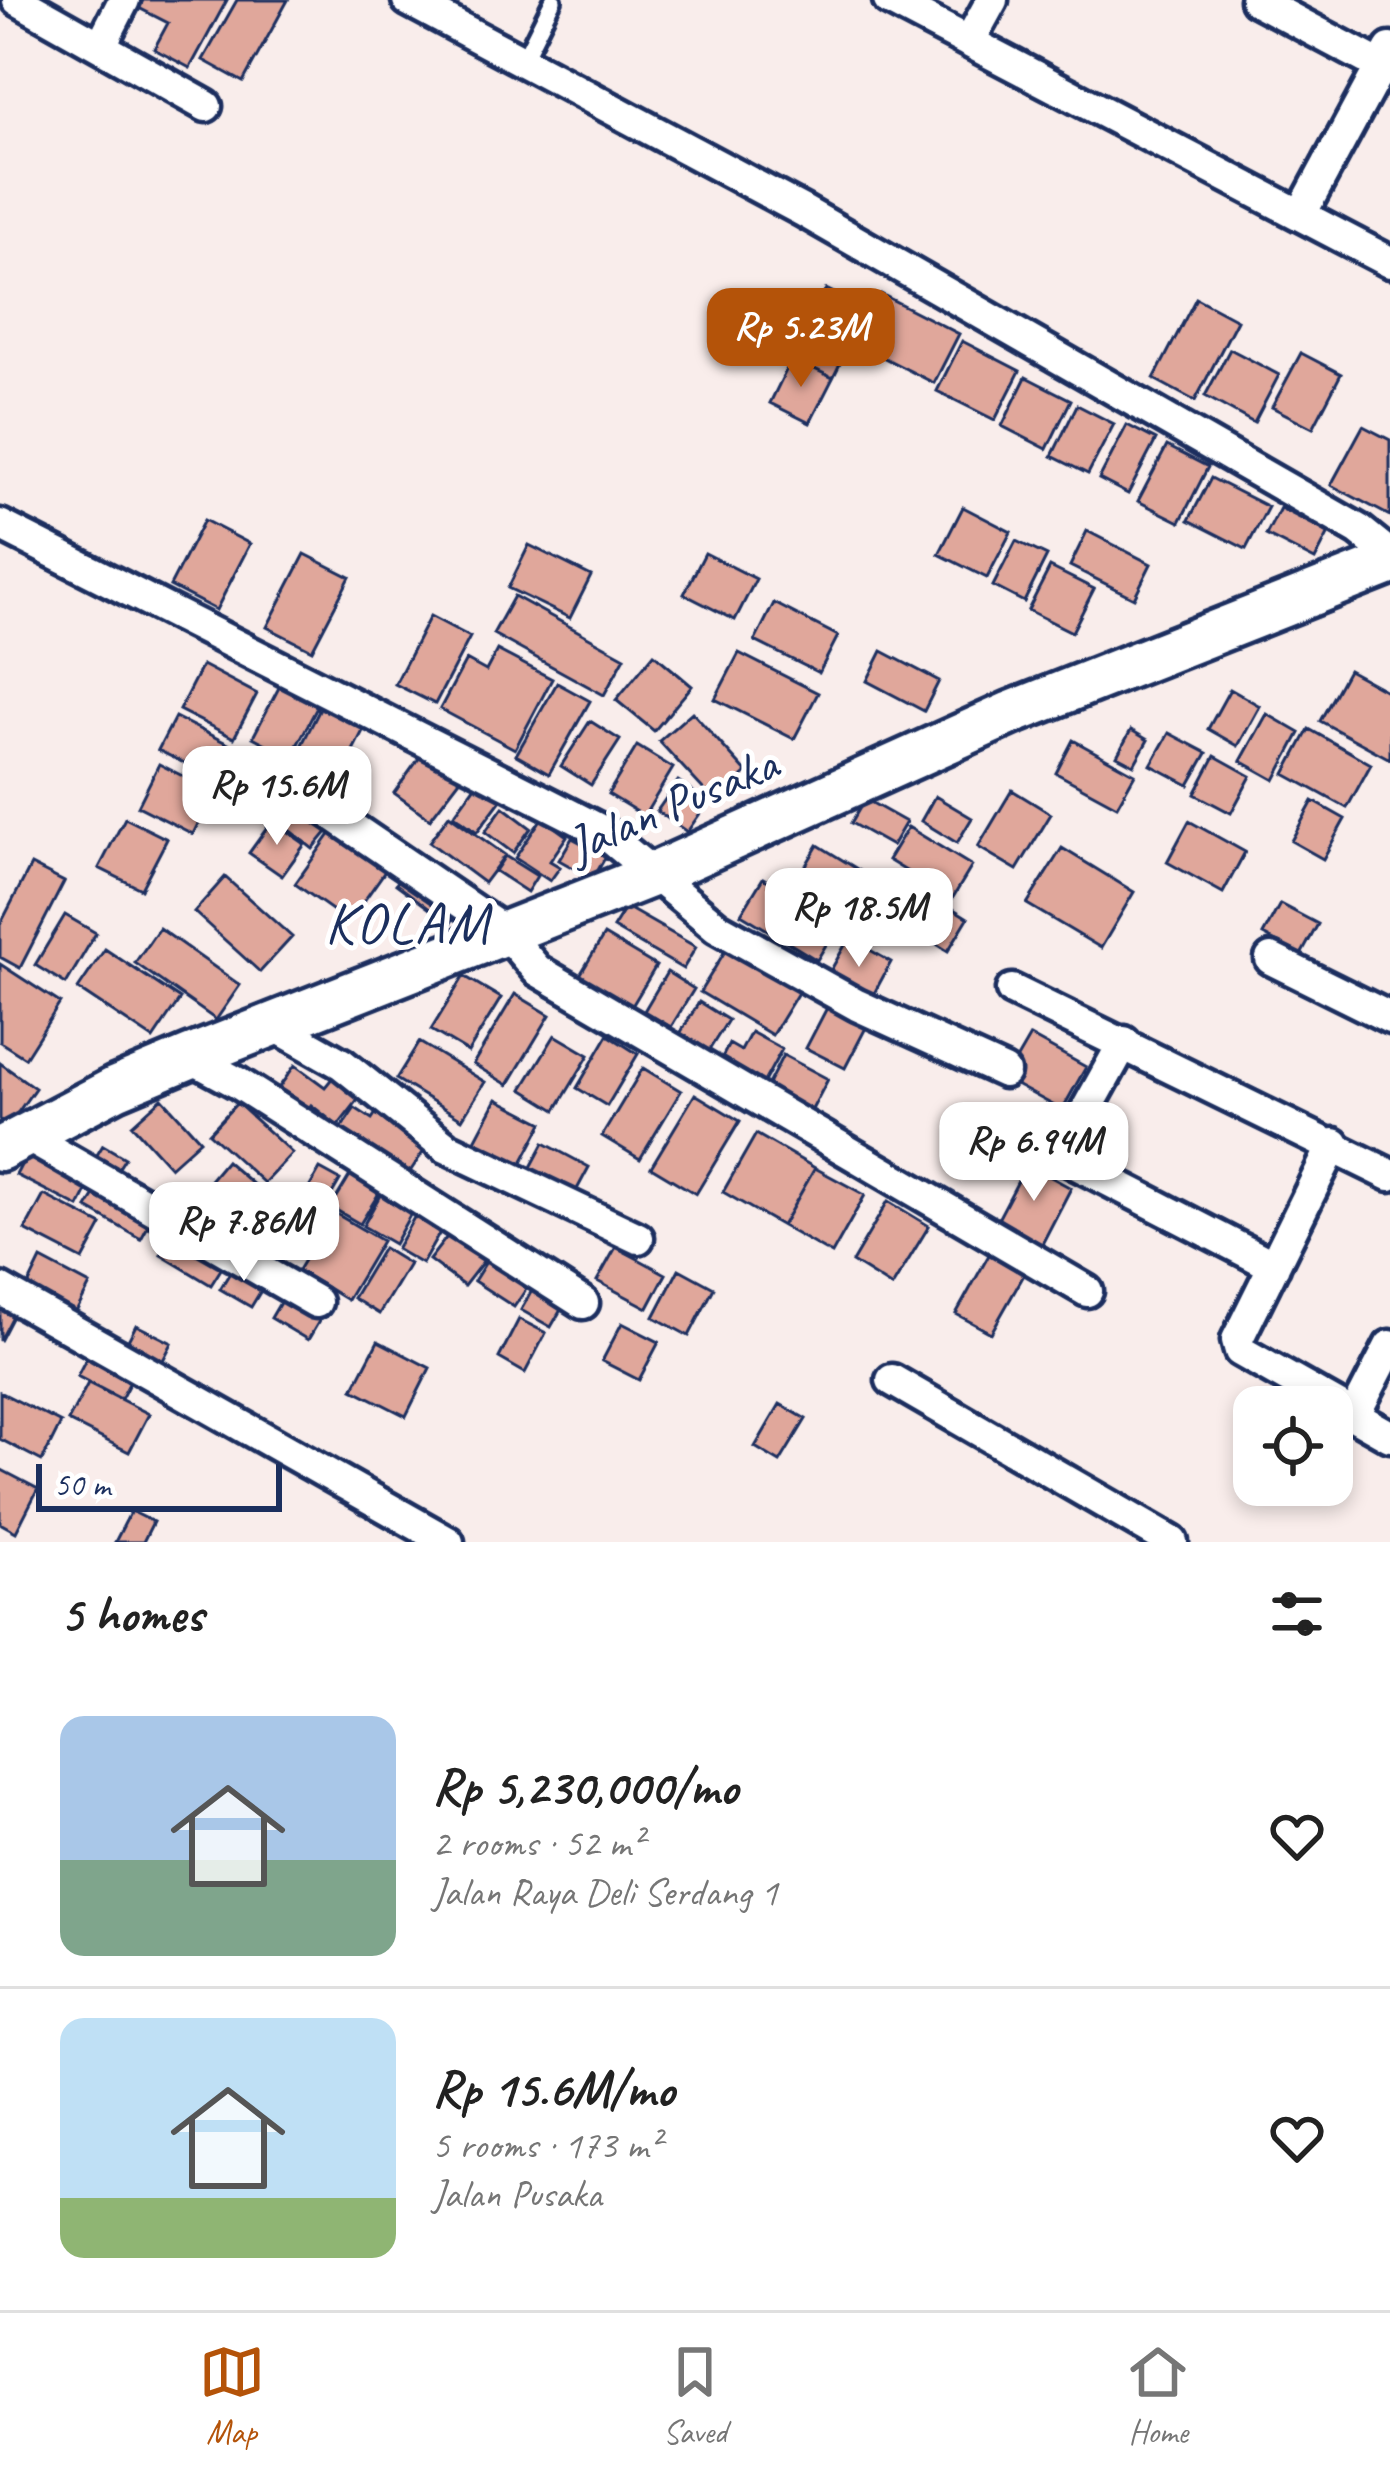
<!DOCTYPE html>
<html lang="en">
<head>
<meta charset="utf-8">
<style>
	body { margin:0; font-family:Caveat,sans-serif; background:#f6f6f6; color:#222; height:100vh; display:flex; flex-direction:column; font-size:45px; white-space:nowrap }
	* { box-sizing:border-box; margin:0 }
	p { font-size:39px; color:#767676 }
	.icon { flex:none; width:66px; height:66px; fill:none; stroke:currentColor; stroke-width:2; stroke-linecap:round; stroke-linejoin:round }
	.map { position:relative; height:1542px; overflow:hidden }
	.sheet { display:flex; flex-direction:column; background:#fff; flex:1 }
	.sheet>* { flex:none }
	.buttons { position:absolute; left:1233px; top:1386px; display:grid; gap:24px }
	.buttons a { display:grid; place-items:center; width:120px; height:120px; border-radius:24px; background:#fff; box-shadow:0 6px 18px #0003; font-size:60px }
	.scale { position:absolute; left:36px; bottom:30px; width:246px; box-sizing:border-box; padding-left:12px; border:6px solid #1b2f5e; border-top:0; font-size:33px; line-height:42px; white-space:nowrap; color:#1b2f5e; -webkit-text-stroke:9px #fff; paint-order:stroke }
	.price { position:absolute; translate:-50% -102px; padding:0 27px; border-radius:24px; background:#fff; color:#222; font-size:39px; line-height:78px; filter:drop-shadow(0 3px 6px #0008) }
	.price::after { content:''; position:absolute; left:50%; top:72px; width:36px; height:27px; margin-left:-18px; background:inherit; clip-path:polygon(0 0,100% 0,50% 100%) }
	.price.on { background:#b45309; color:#fff }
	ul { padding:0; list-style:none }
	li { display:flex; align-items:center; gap:36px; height:300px; padding:0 60px }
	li+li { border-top:3px solid #e0e0e0 }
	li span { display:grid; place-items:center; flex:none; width:336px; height:240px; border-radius:24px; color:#555 }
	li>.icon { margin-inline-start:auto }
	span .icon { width:144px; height:144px; fill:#fffc; stroke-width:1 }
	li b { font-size:51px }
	h2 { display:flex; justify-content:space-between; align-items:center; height:144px; padding:0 60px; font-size:51px }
	.tab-bar { display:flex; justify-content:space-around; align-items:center; height:168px; border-top:3px solid #e0e0e0; background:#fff; font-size:33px; color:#767676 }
	.tab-bar a { display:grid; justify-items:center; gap:6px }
	.tab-bar .on { color:#b45309 }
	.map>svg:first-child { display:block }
	.building { fill:#e0a79b; stroke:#1b2f5e; stroke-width:3 }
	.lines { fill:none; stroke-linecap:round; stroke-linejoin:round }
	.lane-casing { stroke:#1b2f5e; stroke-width:24 }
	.street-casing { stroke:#1b2f5e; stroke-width:39 }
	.secondary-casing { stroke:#1b2f5e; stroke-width:51 }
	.lane { stroke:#fff; stroke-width:15 }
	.street { stroke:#fff; stroke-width:30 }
	.secondary { stroke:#fff; stroke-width:42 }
	.labels { text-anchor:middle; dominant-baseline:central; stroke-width:10; stroke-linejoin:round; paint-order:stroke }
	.street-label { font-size:51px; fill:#1b2f5e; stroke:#fff }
	.quarter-label { font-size:57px; letter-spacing:3px; fill:#1b2f5e; stroke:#fff }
</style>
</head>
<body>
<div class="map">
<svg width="1390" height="1542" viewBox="0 0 1390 1542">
	<rect width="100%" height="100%" fill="#f9edeb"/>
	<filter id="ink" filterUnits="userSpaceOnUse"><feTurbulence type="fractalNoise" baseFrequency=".00833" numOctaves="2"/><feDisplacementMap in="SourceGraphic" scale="24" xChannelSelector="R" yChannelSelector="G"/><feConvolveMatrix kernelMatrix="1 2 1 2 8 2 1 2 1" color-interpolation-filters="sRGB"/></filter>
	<g filter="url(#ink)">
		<!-- building -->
		<path class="building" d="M143,0h84l-37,68 -36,-19 14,-26 -29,-15z
			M237,0h51l-45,82 -40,-22z
			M826,289l41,20 -34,69 -41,-20z
			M881,294l78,40 -25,49 -79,-40z
			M1196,298l41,22 -42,81 -41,-22z
			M962,341l58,30 -25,49 -58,-29z
			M1230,349l49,26 -25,48 -49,-27z
			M1301,353l40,21 -28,54 -41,-21z
			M792,358l41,20 -23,45 -40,-20z
			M1026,377l45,23 -24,49 -45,-23z
			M1077,405l37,19 -26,50 -36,-18z
			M1127,425l29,15 -28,54 -29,-15z
			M1363,426l27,14v76l-59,-31z
			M1167,446l41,21 -28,55 -42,-21z
			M1211,478l57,29 -22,42 -57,-29z
			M963,507l48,25 -24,46 -48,-24z
			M1280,508l49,25 -14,27 -49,-25z
			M204,520l46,24 -34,66 -46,-24z
			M1087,531l64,33 -17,34 -64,-32z
			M1016,541l31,15 -23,46 -31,-16z
			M529,545l62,31 -21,42 -62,-30z
			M705,553l51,26 -21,41 -51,-26z
			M305,554l45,23 -38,73 -45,-23z
			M1050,567l44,22 -22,43 -44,-22z
			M514,596l111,61 -21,38 -111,-61z
			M774,603l64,33 -19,37 -64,-32z
			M430,616l40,21 -35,67 -40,-20z
			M497,650l55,29 -37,70 -75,-40 26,-49 20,11z
			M882,651l57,30 -15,30 -57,-30z
			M739,653l79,40 -24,46 -79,-40z
			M654,654l38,32 -38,45 -38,-31z
			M202,665l55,29 -23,44 -55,-28z
			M1348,670l42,23v66l-70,-38z
			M285,676l38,20 -32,61 -38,-20z
			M557,683l33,18 -41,73 -33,-19z
			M1230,689l30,17 -22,40 -30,-17z
			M324,701l43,22 -29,57 -43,-22z
			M692,712l55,61 -32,29 -56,-61z
			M1267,714l33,19 -25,47 -34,-19z
			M175,717l59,30 -16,33 -60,-30z
			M590,721l30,19 -29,45 -30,-19z
			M1309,729l62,35 -24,44 -62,-34z
			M1131,730l17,10 -14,25 -17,-9z
			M1169,733l38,20 -18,32 -38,-20z
			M1073,740l62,34 -18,32 -61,-33z
			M637,746l36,22 -29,48 -36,-22z
			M425,750l37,27 -32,42 -36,-26z
			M1215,756l36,20 -20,37 -36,-19z
			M159,764l55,28 -21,42 -55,-28z
			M678,781l30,21 -21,30 -30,-21z
			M477,783l24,17 -24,32 -23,-17z
			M1012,790l39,24 -34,56 -39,-23z
			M935,796l37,22 -15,25 -36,-22z
			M865,799l41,23 -14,24 -41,-23z
			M1313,801l32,18 -22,40 -32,-18z
			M303,803l29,23 -19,23 -29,-23z
			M503,807l28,21 -18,25 -28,-21z
			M449,815l56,40 -21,28 -55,-41z
			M125,818l42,21 -26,50 -42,-21z
			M542,818l25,18 -17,25 10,6 -10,14 -35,-23z
			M272,821l33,23 -23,32 -33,-23z
			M1189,821l56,31 -22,41 -56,-31z
			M336,826l54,38 -41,58 -54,-38z
			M908,827l64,39 -20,33 -64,-39z
			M572,838l34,18 -13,23 -34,-19z
			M818,845l44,27 -19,32 -44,-27z
			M1062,848l72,44 -33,56 -74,-44z
			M505,856l32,20 -10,16 -32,-21z
			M31,865l33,17 -44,86 -20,-11v-32z
			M406,870l54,40 -10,14 -54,-40z
			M900,876l68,42 -20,33 -68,-41z
			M225,877l67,60 -32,35 -66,-60z
			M763,878l76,45 -22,37 -76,-46z
			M1280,904l38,20 -17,31 -38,-20z
			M626,907l70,40 -13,22 -70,-41z
			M65,915l31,18 -30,51 -31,-19z
			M159,928l81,57 -24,35 -81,-57z
			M604,935l52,31 -27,45 -52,-31z
			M849,938l42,24 -21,39 -43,-24z
			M727,948l72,43 -27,44 -72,-43z
			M105,949l75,50 -27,40 -75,-50z
			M0,964l60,39 -35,55 -25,-16z
			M667,972l27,17 -23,38 -27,-16z
			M464,976l37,22 -33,54 -37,-22z
			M515,994l35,21 -42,70 -35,-21z
			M831,1000l39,20 -25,48 -39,-20z
			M699,1002l29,18 -22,35 -28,-18z
			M751,1032l31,17 -24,44 -43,-22 14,-27 12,7z
			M555,1035l34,20 -33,55 -34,-21z
			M608,1035l30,19 -31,52 -30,-18z
			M1030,1036l56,31 -24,43 -57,-31z
			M419,1042l66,40 -23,37 -66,-40z
			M783,1055l45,24 -23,44 -45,-23z
			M0,1063l35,25 -26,37 -9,-6z
			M295,1065l30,22 13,-16 27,20 -27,35 -27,-21 -10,14 -29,-22z
			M643,1068l38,23 -41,68 -38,-23z
			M695,1094l45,27 -44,73 -45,-27z
			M162,1098l38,42 -30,27 -38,-42z
			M497,1099l46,24 -26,49 -46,-24z
			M237,1103l55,50 -28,30 -55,-50z
			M380,1107l50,35 -27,40 -67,-46 19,-28 17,11z
			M756,1134l59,34 -33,58 -59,-34z
			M544,1143l45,24 -15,28 -45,-24z
			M103,1145l22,13 -12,19 -22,-12z
			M28,1152l63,31 -12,24 -63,-32z
			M226,1161l43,37 -31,37 -43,-37z
			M1027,1164l44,24 -29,56 -45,-23z
			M355,1167l29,18 -24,39 -29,-17z
			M815,1168l50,27 -33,59 -50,-28z
			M320,1169l20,11 -17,29 -19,-12z
			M100,1187l53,30 -12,22 -54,-31z
			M384,1188l31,18 -21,38 -31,-18z
			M44,1195l58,30 -19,35 -58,-30z
			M276,1197l30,18 -30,51 -30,-19z
			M888,1201l41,25 -37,61 -40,-25z
			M333,1212l49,29 -35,59 -49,-30z
			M416,1214l26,15 -20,35 -26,-15z
			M178,1227l50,31 -17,27 -50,-30z
			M453,1229l35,26 -24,31 -35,-26z
			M616,1247l50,27 -18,34 -51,-27z
			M383,1248l26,16 -30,50 -26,-16z
			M494,1249l41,27 -21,31 -40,-26z
			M990,1253l35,20 -34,60 -35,-19z
			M41,1259l49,26 -16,31 -48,-26z
			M237,1261l31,18 -17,28 -31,-18z
			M679,1269l35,19 -25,48 -35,-19z
			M539,1278l31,16 -19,33 -30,-17z
			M285,1294l37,22 -14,24 -37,-22z
			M0,1306l14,8 -14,27z
			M519,1319l27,14 -21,40 -26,-15z
			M622,1323l37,19 -20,38 -37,-19z
			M136,1325l36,18 -13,25 -36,-18z
			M378,1341l52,27 -24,48 -53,-27z
			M92,1347l44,23 -15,29 -44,-23z
			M88,1383l61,31 -20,38 -61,-31z
			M0,1392l61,31 -19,38 -42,-22z
			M780,1404l26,15 -26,43 -25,-15z
			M0,1469l38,20 -22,43 -16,-9z
			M131,1511l22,11 -10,20h-28z"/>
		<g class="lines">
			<!-- lane casing -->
			<g class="lane-casing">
				<path id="lane" d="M523,60l30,-60"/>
			</g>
			<!-- street casing -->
			<g class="street-casing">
				<path id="street" d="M18,0l188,106
					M408,0l395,211 556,319 31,25
					M889,0l501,262
					M1256,0l134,71
					M969,42l23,-42
					M101,45l23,-45
					M1301,214l89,-165
					M0,525l602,306 115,96 140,78 147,67
					M326,810l179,122 32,38 550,321
					M1271,959l119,59
					M1012,990l378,185
					M275,1026l67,38 104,83 192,91
					M1124,1042l-63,114 213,110
					M190,1057l48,26 345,220
					M23,1134l293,168
					M1334,1144l-97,196 3,11 150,85
					M0,1289l448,253
					M892,1380l280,162
					M1354,1416l36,-70"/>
			</g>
			<!-- secondary casing -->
			<g class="secondary-casing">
				<path id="secondary" d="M0,1149l116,-61 74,-31 462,-182 359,-162 379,-150"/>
			</g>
			<!-- lane -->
			<use href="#lane" class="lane"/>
			<!-- street -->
			<use href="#street" class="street"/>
			<!-- secondary -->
			<use href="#secondary" class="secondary"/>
		</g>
	</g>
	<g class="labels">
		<!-- street labels -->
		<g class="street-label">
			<text transform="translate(672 804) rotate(-23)">Jalan Pusaka</text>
		</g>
		<!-- quarter labels -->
		<g class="quarter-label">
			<text x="408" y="923">KOLAM</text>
		</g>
	</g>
</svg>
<div class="buttons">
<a><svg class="icon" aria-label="locate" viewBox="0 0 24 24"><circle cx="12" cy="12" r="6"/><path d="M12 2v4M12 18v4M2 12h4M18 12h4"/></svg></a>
</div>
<div class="scale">50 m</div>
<b class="price on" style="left:801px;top:390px">Rp 5.23M</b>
<b class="price" style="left:277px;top:848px">Rp 15.6M</b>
<b class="price" style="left:859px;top:970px">Rp 18.5M</b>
<b class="price" style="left:1034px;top:1204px">Rp 6.94M</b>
<b class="price" style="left:244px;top:1284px">Rp 7.86M</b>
</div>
<section class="sheet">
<h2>5 homes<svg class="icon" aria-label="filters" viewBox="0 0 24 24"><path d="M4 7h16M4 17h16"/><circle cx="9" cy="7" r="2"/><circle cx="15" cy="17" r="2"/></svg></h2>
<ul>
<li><span style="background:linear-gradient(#a9c7e8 60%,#7fa58c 0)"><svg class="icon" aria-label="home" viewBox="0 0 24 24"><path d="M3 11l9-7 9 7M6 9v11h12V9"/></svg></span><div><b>Rp 5,230,000/mo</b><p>2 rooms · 52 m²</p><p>Jalan Raya Deli Serdang 1</p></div><svg class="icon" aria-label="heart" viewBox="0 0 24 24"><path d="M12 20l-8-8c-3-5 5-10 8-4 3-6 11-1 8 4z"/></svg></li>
<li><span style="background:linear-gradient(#bfe0f5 75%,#8fb573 0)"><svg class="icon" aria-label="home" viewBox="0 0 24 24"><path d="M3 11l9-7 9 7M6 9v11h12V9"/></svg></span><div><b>Rp 15.6M/mo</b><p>5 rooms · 173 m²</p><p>Jalan Pusaka</p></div><svg class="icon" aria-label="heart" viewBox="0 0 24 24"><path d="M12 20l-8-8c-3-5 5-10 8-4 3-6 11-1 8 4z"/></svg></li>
</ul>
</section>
<nav class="tab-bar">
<a class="on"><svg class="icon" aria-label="map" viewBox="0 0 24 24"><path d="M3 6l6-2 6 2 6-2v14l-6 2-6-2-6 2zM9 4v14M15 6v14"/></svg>Map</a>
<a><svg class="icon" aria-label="saved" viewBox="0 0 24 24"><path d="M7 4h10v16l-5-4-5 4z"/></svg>Saved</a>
<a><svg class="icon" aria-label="home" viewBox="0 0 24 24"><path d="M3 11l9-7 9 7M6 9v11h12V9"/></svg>Home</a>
</nav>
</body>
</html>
